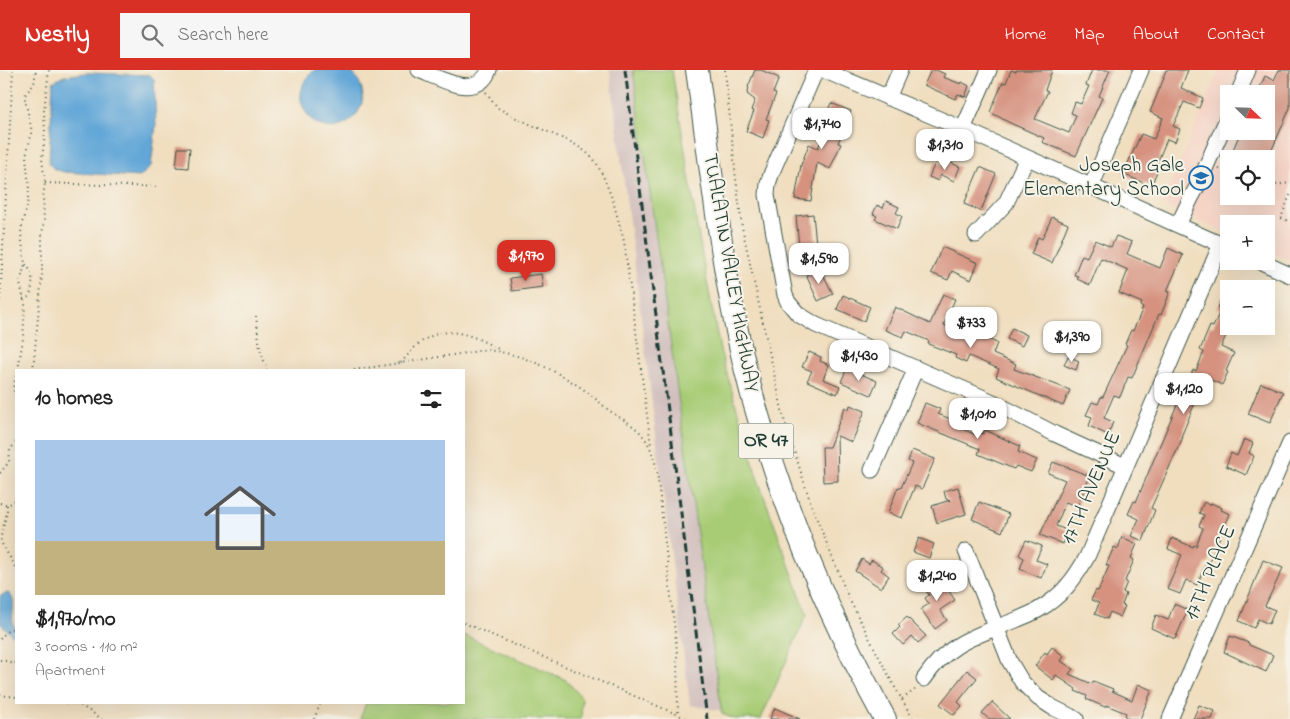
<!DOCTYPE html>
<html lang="en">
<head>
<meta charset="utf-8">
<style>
	body { margin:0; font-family:"Indie Flower",sans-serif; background:#f6f6f6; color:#222; height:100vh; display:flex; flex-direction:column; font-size:19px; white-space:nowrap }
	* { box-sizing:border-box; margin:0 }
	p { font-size:16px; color:#767676 }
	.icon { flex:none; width:28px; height:28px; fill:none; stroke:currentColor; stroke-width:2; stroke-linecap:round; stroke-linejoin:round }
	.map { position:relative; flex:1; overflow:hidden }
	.details { position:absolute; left:15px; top:299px; width:450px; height:335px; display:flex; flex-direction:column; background:#fff; border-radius:0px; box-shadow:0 5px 20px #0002 }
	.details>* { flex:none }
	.needle { width:32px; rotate:113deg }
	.tools { position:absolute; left:1220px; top:15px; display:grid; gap:10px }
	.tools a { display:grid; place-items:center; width:55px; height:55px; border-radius:0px; background:#fff; box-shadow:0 5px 20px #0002; font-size:25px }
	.price { position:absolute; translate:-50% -42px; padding:0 11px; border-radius:10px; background:#fff; color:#222; font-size:16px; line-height:32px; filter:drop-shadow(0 1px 2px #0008) }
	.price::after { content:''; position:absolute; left:50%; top:30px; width:15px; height:11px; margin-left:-8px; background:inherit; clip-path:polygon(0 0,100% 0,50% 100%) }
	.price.current { background:#d93025; color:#fff }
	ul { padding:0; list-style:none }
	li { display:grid; align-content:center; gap:10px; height:265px; padding:0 20px }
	li span { display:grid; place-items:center; height:155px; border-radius:0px; color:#555 }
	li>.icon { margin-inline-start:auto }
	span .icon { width:90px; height:90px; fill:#fffc; stroke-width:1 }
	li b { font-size:21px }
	h2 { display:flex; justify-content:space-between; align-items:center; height:60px; padding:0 20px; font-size:21px }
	header { display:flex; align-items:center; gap:30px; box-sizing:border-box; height:70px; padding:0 25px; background:#d93025; color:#fff }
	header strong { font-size:24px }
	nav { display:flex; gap:28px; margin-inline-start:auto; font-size:18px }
	.search { width:350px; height:45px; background:#f6f6f6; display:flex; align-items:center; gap:12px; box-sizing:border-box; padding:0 18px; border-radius:0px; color:#767676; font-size:19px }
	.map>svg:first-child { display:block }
	.built { fill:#f6d2c3; fill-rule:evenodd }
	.industrial { fill:#d1bfbd }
	.green { fill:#a7cc75; stroke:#638454 }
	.water { fill:#63a7d8; stroke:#417286 }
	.building { fill:#d6927f }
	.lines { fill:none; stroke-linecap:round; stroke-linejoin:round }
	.minor-casing { stroke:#3e5549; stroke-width:17 }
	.highway-casing { stroke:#3e5549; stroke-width:24 }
	.path { stroke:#3e5549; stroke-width:2; stroke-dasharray:1 4; stroke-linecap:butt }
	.minor { stroke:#fff; stroke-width:15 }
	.highway { stroke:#fff; stroke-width:22 }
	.rail { stroke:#1f3d34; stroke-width:3; stroke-dasharray:8 4; stroke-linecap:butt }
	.labels { text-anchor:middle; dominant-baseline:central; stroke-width:4; stroke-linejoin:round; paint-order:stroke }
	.shield { fill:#f7f3e8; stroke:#60746a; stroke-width:1 }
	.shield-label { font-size:20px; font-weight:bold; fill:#1f3d34 }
	.poi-label { font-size:21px; fill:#1f3d34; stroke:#f7f3e8; text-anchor:end }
	.street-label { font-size:21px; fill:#1f3d34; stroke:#f7f3e8 }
</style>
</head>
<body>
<header>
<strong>Nestly</strong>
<div class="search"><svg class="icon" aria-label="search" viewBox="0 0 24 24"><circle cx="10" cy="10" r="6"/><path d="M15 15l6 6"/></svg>Search here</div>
<nav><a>Home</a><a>Map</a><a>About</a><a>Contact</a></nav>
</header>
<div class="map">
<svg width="1290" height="649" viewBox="0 0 1290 649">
	<rect width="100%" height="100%" fill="#f7f3e8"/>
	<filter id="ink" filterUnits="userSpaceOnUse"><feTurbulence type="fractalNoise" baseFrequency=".02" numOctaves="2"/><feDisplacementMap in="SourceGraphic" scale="10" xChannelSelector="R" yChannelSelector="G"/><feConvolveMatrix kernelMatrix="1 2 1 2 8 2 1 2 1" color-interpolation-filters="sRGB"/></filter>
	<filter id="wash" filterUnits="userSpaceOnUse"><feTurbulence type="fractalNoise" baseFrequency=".0096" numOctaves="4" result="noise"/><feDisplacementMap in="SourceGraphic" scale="20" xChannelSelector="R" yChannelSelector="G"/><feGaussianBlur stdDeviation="1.12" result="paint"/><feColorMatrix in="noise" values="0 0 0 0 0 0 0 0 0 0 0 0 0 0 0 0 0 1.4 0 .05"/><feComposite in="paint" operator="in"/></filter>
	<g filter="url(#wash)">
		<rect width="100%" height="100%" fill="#f0debf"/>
		<!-- built -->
		<path class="built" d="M1219,0h71v190l-24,-10v-26h-37v10l-67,-29zM1229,24h37v37h-37zM1229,89h37v37h-37z"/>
		<!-- industrial -->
		<path class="industrial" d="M610,0h30l82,641 -32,-6z"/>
		<!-- green -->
		<path class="green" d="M633,0h39l28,174 20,106 37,127 50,137 -46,105h-26l-13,-5z
			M464,565l102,45 16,18 -1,21h-221l6,-16 98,-1z"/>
		<!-- water -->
		<path class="water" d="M315,0h34c38,32 -12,79 -40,47 -4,-5 -7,-11 -8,-17 -1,-12 4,-23 14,-30z
			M86,3l64,2 4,4 2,46 -5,41 -11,11 -76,-5 -10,-3 -5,-6 4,-81 11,-6z
			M7,523l3,1c7,9 1,18 3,29 1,6 3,9 3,16l-16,-16v-27z"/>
		<g id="blocks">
			<!-- building -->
			<path class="building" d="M755,0h6l18,8 -6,15 3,1 -10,25 3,1 -6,18 -17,-7 8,-20 -3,-1 4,-10 -8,-6 2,-6 -1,-1z
				M931,0h5l9,4 -2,3 18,7 1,-2 7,4 -4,11 -7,-3 -3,5 -31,-14z
				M1011,0l5,2v-2h36l-7,20 3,1 -13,28 34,14 7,-18 -5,-2 4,-11 6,2 8,-18 -3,-1 6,-15h18l-11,26 3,2 -26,58 -34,-14 2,-4 -34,-15 -20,-11 13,-30 3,1z
				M1166,0h22l-7,18 22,10 -4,10 -15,-6 -11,24 7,3 -5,13 -8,-3 -12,29 3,1 -7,17 -28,-12 18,-40 13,5 9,-21 -13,-6 14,-34h-1z
				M1279,0h11v38l-23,53 -1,-2h-37l12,-28h25v-37h-9l8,-18 9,4z
				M831,33l20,8 -13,32 3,1 -11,25 -13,-6 -6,38 -16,-2 6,-34 8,-21 9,4 8,-18 -9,-4 4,-10 4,1z
				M178,78h12l-2,20 -12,-1z
				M945,90l15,7 -6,14 -13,-6 -3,6 -9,-4 7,-16 7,4z
				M980,97l16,7 -15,37 -17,-7z
				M886,131l13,6 -3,6 6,3 -5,13 -22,-10 2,-3 -4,-2 4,-9 6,3z
				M813,144l3,30 -17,2 -3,-30z
				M1052,147l16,7 -16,39 -21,-9 7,-17 4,2z
				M1116,166l16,6 -5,12 33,14 8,-20 15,7 -16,36 3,1 -9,23 -2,-1 -27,64 -4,-1 -8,20 -6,-2 -10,23 9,4 -5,13 -19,-9 3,-9 -6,-2 6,-13 6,2 3,-7h2l24,-52 -2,-1 6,-14 2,1 10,-23 -3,-2 2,-3 -23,-10 9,-23 -27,-12 -11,27 -13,-6 1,-3 -4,-1 8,-20 5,2 8,-17 16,7z
				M942,177l36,16 -7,17 -19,-9 -4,9 -17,-7z
				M820,198l13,26 -15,7 -12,-26z
				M541,204l2,13 -31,4 -2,-13z
				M1229,212v47l-8,18 13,6 -8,18 2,1 -6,13 -13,-6 -4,8 -3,-1 -21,51h2l-32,71 4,2 -12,31 -12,-5 8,-17 -11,-5 6,-13 2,1 45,-107h1l11,-25 3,1 8,-19 -4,-2 10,-24 3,1 8,-18 -3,-1z
				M943,224l12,5 -11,26 21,9 1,-4 31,13 -4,11 23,10 -2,5 56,21 -7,16 -67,-29 3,-8 -30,-13 -3,7 -11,-5 1,-3 -28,-11 1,-3 -23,-10 -3,6 -18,-7 10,-23 35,17z
				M843,225l27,12 -6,14 -27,-12z
				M1012,258l15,7 -5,11 -15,-7z
				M809,282l12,5 -1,4 9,4 -6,14 17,7 -3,8 -30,-13 5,-10 -10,-4z
				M1068,286l11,5 -3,9 -12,-5z
				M847,298l30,13 -6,14 -30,-13z
				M1261,313l22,9 -13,31 -22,-9z
				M925,333l15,6 -2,5 15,6 -2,4 25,11 1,-3 6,2 2,-4 35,16 -2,6 19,8 -6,12 -15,-6 -2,3 -36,-15 2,-5 -63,-26z
				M850,335l15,6 -13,31 -15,-6 1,45 -15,1 -1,-35h7l16,-40 4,2z
				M1244,369l9,4 -4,10 5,3 -8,19 -20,-9 5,-13 6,3z
				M912,380l23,9 -13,30 -7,-3 -13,32 -14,-5 10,-26 3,1 11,-25 -4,-2z
				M1053,392l37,14 -13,31 -11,-5 -10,24 13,5 -6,13 -23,-9 25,-55 -17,-7z
				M958,417l8,27 -29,9 -5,-17 18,-6 -4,-1 -2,-8z
				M979,432l30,12 -7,18 -30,-13z
				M1204,432l6,3 1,-2 11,5 -1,2 9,4 -22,50 -2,-1 -9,22 -11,-5 -6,14 -13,-5 15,-34 -14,-6 4,-11 21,9 1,-2 2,1 7,-18 -4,-2 5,-11 -5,-2z
				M1122,467l15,7 -6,14 3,2 -9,21 2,1 -4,10 3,2 -4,11 3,1 -5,11 -10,-5 -3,7 -12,-5 4,-11 -8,-3 5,-10 2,1 11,-25 -3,-1 8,-18 4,2z
				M919,468l15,6 -5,14 -16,-6z
				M1026,470l16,6 -6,14 11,4 -6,14 -21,-9 4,-11 -5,-3z
				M862,489l7,5 3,-4 11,7 -2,3 8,6 -8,12 -26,-17z
				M1263,490l20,8 -18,38 10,4 -6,14 -11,-5 -4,9 -15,-7z
				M939,507l16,23 -15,10 7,10 -12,9 -14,-20 8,-5 -4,-6 4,-3 -5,-7z
				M1174,534l14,6 -13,29 -24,-11 5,-13 12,5z
				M907,547l19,19 -8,7 -6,-7 -9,9 -10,-11 7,-7 -2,-2z
				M1230,566l19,7v2l24,10 -7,17 -42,-20z
				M1052,577l12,9 -3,5 12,8 -4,5 23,10 1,-3 20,8 -1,2 20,9 6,-16 14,6 -12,29h-11l-4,-2 1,-4 -20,-8 -1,2 -19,-8 1,-3 -12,-5 1,-2 -20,-14 -3,5 -18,-14 10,-14 2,2z
				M967,600l10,8 -19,24 4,4 -8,9 -14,-11z
				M992,632l18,17h-21l-7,-6z
				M1199,635l16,6 -3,8h-19z
				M775,638l25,11h-30z"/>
		</g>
	</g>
	<g filter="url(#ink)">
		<use href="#blocks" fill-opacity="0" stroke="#3e5549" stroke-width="1"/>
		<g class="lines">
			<!-- minor casing -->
			<g class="minor-casing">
				<path id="minor" d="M419,0c20,8 58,31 70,0
					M816,0l-44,102 -4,12 -1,11 18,100 3,7 10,12 18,11 177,77 62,32 70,32
					M823,0l140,59 266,119
					M1238,24l10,-24
					M888,28l12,-28
					M963,59l26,-59
					M1091,117l50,-117
					M1178,155l13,-27 7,-13 31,-71
					M976,165l30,-32 21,-45
					M1259,191l31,14
					M872,400l44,-102
					M966,481l44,111 12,20 16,16 14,9 24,12
					M924,609c25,-38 53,-43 92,-59 7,-3 15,-6 22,-10 23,-13 36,-30 49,-53l134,-313
					M1170,649l120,-276"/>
			</g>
			<!-- highway casing -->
			<g class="highway-casing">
				<path id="highway" d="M697,0c16,111 27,223 57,332 31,110 76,217 131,317"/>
			</g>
			<!-- path -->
			<path class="path" d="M725,0l11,109 6,48 42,192 27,85 38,95 43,83 21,37
				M486,22l12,16 16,9 59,26 13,9 10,10 8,16 9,23 11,40 27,204
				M1219,99l10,4
				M45,113l114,4
				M1266,116l24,-3
				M1290,125l-9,23 9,4
				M23,229l6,-2c5,-11 5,-26 -4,-33
				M0,230l13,-230
				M256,246l4,33 7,21
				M401,293c6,-7 12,-15 19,-20 26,-21 55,-7 80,7
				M18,300l5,-31 2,-34 -5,-22 5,-19 -4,-30 1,-11 5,-16 2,-19 -3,-32 6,-24 -7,-33v-4l9,-11 2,-14
				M33,300l9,-95v-40l2,-14 -1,-24 2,-14 -3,-24 3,-26 -1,-22 5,-41
				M354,300l131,-20c37,3 68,19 98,39 10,7 18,15 27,22 11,8 25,14 33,25 8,10 11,22 14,35l20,180 1,63
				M16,306l-3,12 3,9
				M0,403l9,-11 1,-12 6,-8
				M0,433c7,2 11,2 16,-4
				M7,435c1,12 -7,26 -6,36 3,10 12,18 15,29
				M464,553l224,96
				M0,569l6,-7 10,-5
				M0,590l16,3
				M0,625l16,2
				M902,629l14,-10
				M61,632l19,3 22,14
				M314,649l7,-17"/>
			<!-- minor -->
			<use href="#minor" class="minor"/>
			<!-- highway -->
			<use href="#highway" class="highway"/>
			<!-- rail -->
			<path class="rail" d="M625,0l82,649"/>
		</g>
	</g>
	<!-- icons -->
	<defs>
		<g id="school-ring" transform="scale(1.25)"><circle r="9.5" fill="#f7f3e8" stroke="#1f6fb2" stroke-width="1.5"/><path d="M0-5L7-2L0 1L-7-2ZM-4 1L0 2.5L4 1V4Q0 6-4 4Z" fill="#1f6fb2"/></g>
	</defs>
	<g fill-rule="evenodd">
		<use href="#school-ring" x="1201" y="108"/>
	</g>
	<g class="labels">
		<!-- shield labels -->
		<rect class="shield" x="738.5" y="353.5" width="55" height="35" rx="4"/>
		<g class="shield-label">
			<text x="766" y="371">OR 47</text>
		</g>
		<!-- poi labels -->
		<g class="poi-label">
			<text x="1184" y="96">Joseph Gale<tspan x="1184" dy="24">Elementary School</tspan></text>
		</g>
		<!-- street labels -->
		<g class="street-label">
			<text transform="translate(730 203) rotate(80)">TUALATIN VALLEY HIGHWAY</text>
			<text transform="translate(1092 418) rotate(-67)">17TH AVENUE</text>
			<text transform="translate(1211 503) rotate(-67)">17TH PLACE</text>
		</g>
	</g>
</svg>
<div class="tools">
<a><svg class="needle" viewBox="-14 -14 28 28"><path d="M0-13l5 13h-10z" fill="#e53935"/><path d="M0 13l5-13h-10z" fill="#767676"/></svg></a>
<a><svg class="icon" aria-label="locate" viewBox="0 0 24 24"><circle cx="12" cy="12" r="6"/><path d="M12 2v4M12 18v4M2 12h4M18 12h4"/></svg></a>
<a>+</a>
<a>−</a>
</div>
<b class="price" style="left:822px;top:80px">$1,740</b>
<b class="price" style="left:945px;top:101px">$1,310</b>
<b class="price current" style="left:526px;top:212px">$1,970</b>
<b class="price" style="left:819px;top:215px">$1,590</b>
<b class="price" style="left:971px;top:279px">$733</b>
<b class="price" style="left:1072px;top:293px">$1,390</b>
<b class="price" style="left:859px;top:312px">$1,430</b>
<b class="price" style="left:1184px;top:345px">$1,120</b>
<b class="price" style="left:978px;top:370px">$1,010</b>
<b class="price" style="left:937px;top:532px">$1,240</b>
<section class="details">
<h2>10 homes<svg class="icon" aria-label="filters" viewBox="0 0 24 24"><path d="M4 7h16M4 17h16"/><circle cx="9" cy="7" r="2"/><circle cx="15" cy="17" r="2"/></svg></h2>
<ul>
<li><span style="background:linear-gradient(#a9c7e8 65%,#c2b280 0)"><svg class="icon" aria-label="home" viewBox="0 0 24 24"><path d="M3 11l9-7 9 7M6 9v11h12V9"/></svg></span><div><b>$1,970/mo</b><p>3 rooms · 110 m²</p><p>Apartment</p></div></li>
</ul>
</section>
</div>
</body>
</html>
